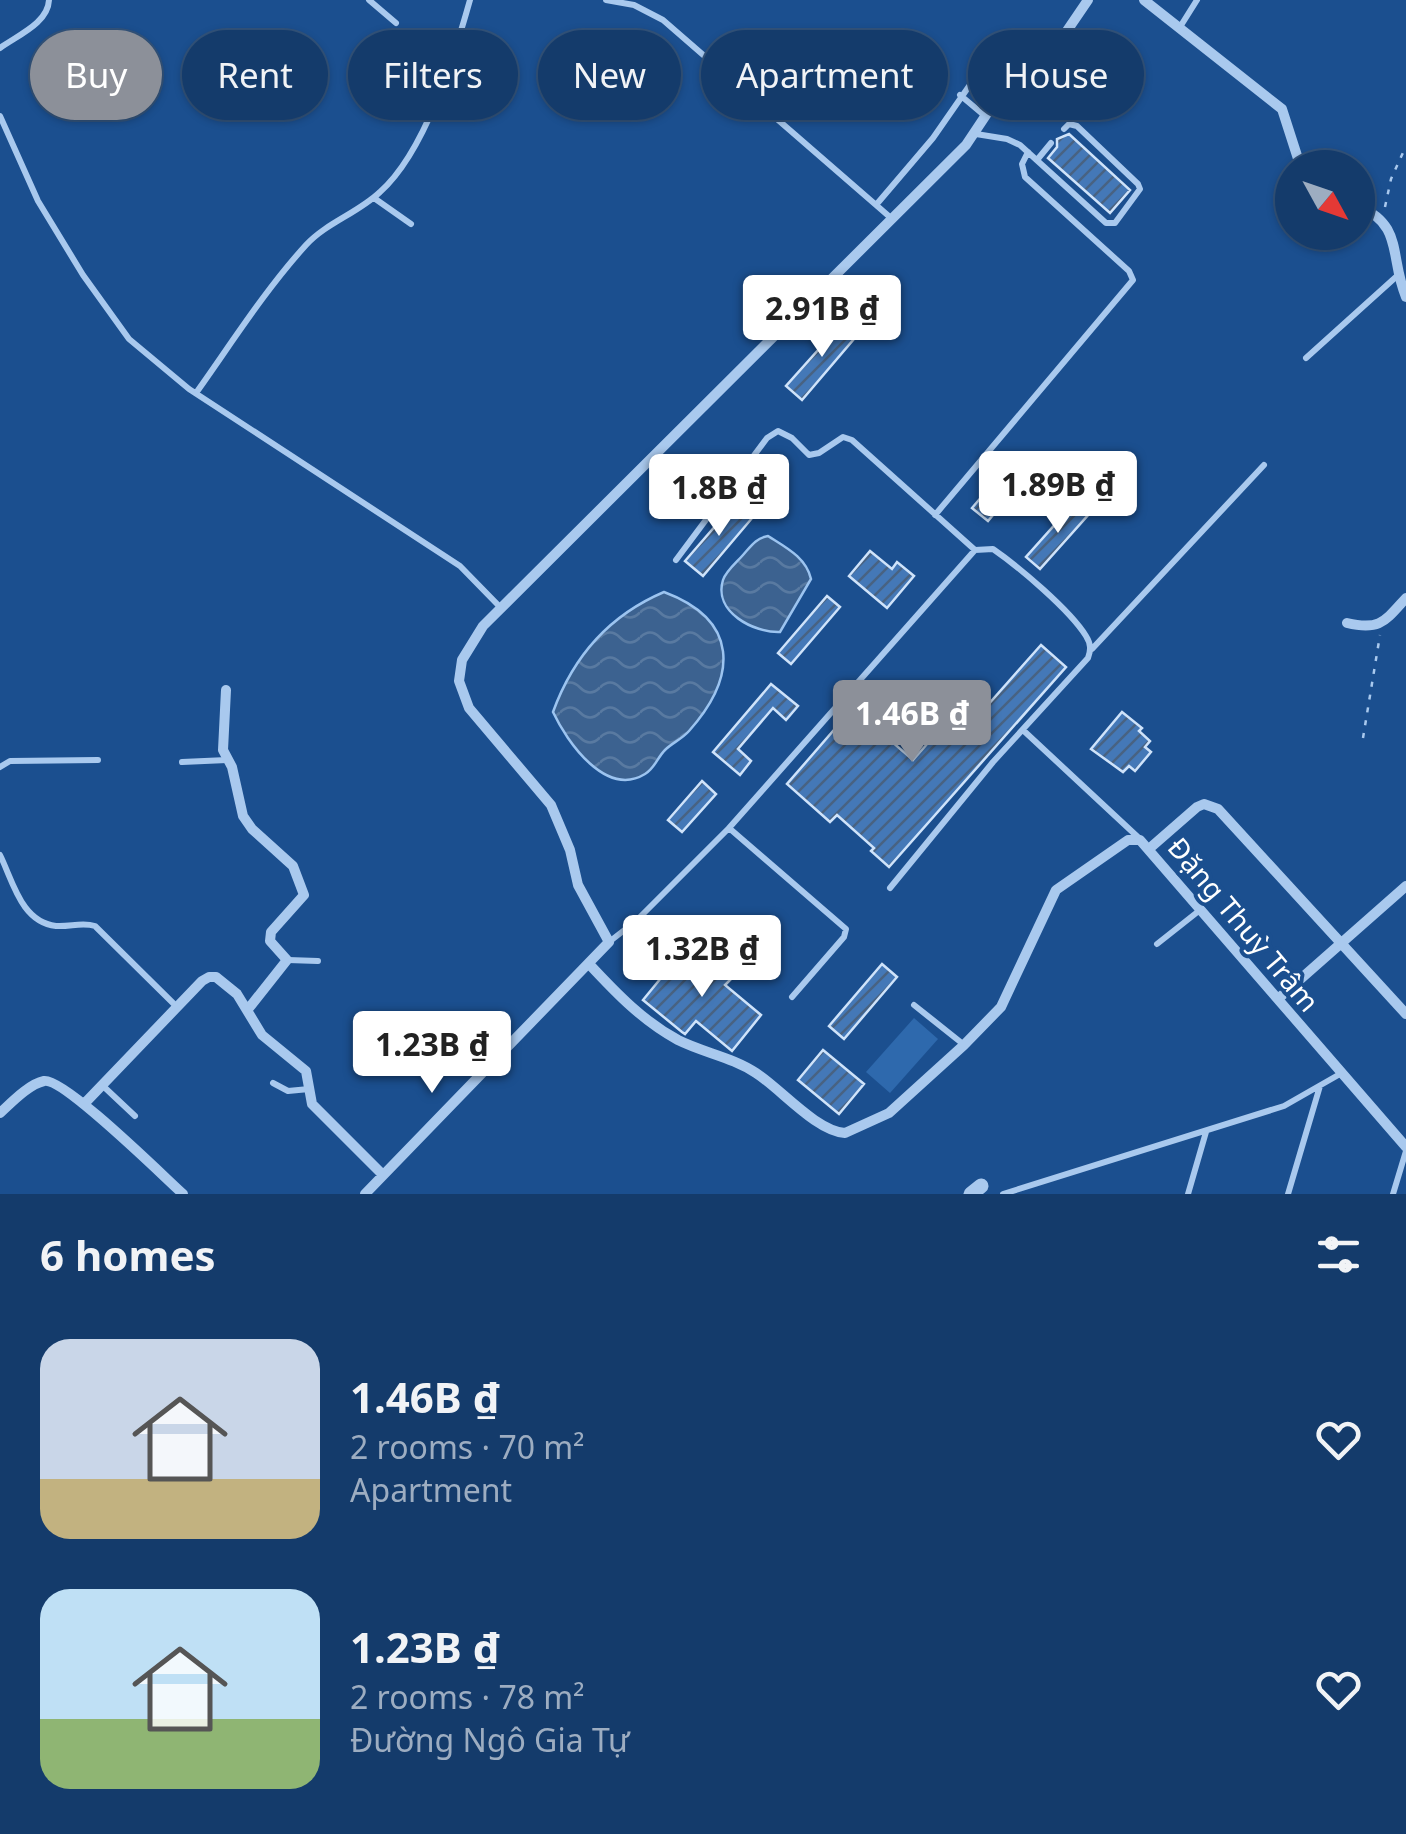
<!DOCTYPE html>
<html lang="en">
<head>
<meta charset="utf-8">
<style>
	body { margin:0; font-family:"Noto Sans",sans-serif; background:#214673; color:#f1f3f6; height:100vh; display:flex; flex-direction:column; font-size:38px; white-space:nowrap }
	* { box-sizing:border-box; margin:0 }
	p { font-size:32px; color:#9dadc1 }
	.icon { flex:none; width:55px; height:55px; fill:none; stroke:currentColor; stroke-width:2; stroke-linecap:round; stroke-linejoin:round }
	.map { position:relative; height:1194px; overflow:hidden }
	.sheet { display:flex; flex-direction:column; background:#143b6b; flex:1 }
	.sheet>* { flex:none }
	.hud { position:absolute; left:30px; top:30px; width:1348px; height:90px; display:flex; gap:20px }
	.needle { width:65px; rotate:130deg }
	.controls { position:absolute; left:1275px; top:150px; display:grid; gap:20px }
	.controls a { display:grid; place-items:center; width:100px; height:100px; border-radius:50%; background:#143b6b; box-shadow:0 2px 8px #0004,0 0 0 2px #33557e; font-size:50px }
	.price { position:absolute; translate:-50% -85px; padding:0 22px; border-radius:10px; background:#fff; color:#222; font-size:32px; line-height:65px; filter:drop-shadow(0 2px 5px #0008) }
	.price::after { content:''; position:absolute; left:50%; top:60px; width:30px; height:22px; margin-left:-15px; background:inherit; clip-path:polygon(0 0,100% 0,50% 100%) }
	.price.selected { background:#8c9099; color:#fff }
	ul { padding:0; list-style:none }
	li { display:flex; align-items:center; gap:30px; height:250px; padding:0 40px }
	li span { display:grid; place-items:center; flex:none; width:280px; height:200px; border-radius:30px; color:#555 }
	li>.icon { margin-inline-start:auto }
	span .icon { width:120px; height:120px; fill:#fffc; stroke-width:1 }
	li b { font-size:42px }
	h2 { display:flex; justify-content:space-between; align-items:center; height:120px; padding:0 40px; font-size:42px }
	.pill { padding:0 35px; border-radius:45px; background:#143b6b; box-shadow:0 2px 8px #0004,0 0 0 2px #33557e; font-size:35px; line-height:90px }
	.pill.selected { background:#8c9099; color:#fff }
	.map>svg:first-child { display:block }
	.pitch { fill:#2e69ad }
	.water { fill:url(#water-waves); stroke:#9cc4f0; stroke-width:2.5 }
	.building { fill:url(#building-hatch); stroke:#cfe3fa; stroke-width:2.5 }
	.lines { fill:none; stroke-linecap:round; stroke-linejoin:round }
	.path { stroke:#a9c9ee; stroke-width:2.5; stroke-dasharray:5 8; stroke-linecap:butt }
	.service { stroke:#a9c9ee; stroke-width:6 }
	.minor { stroke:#a9c9ee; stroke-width:10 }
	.tertiary { stroke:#a9c9ee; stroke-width:15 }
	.labels { text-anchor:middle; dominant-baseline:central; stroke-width:8; stroke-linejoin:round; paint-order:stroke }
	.street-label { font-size:28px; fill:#fff; stroke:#1b4f8f }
</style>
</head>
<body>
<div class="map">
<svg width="1406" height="1194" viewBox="0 0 1406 1194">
	<defs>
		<pattern id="water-waves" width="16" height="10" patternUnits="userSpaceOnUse" patternTransform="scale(2.5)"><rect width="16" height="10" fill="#3c6290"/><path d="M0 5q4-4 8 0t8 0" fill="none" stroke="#597aa1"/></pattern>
		<pattern id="building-hatch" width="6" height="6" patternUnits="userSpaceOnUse" patternTransform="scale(2.5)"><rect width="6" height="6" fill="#4478b7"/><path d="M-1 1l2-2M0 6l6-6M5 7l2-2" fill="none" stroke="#486282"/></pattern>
	</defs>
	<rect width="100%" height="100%" fill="#1b4f8f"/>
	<!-- pitch -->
	<path class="pitch" d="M914,1018l24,21 -48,54 -24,-21z"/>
	<!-- water -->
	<path class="water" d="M768,536c17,11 38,21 43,43l-31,53c-26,1 -67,-20 -57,-52 3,-9 14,-18 20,-25 8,-9 13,-17 25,-19z
		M664,592c75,28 74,84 25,139 -7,8 -17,12 -24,19 -8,8 -10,18 -20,24 -39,24 -78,-32 -92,-62 20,-55 57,-97 111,-120z"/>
	<!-- building -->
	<path class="building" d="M1069,134l61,56 -20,23 -62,-55 9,-11v-8z
		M845,320l14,13 -57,67 -16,-14z
		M1019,453l15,13 -46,55 -16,-13z
		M736,502l17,15 -50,59 -18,-15z
		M1075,502l14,12 -49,55 -14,-12z
		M870,551l22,18 5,-7 17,14 -27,32 -38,-32z
		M827,596l13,11 -49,57 -13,-11z
		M1041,645l25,22 -177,200 -18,-16 3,-3 -37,-33 -7,7 -43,-38 66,-76 60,52 43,-49 15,13z
		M771,684l27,22 -12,14 -13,-12 -35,41 13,12 -11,14 -27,-23z
		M1122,712l20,16 -3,3 11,10 -5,6 6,5 -16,19 -6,-5 -6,6 -32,-23z
		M702,781l14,13 -34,38 -14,-12z
		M688,945l42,35 -5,5 36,30 -29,36 -36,-30 -11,13 -3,-2 -39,-32z
		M882,964l15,13 -53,62 -15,-13z
		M823,1050l41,34 -25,30 -41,-34z"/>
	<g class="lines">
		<!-- path -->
		<path class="path" d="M1385,207l6,-28 15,-33
			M1363,738l17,-103"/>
		<!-- service -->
		<path class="service" d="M369,0l27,23
			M606,0l28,5 29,15 228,198
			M1180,27l17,-27
			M0,48c18,-13 48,-25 49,-48
			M960,95l25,21
			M0,116l38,85 45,74 46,64 60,50 271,177 41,42
			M976,134l31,5 13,6 86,78h9l25,-34 -2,-5 -61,-58 -8,-2 -5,5
			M1037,160l14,-17
			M374,198l37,26
			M876,205l57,-67 57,-82
			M1306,358l91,-82
			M196,393c35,-49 69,-103 110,-148 20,-22 52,-32 74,-53 45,-40 74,-135 90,-192
			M935,515l198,-235 -4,-9 -104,-94 -3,-13 6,-12
			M676,560l91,-122 11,-7 14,7 17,17 10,-2 24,-16 9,3 123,110
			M1092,649l172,-184
			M1024,731l116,108
			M182,762l45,-2
			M0,767l10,-6 88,-1
			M729,828l117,101 -2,8 -52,60
			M0,855c13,26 21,67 56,71 14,1 26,-4 39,0l82,81
			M609,942l27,-21 93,-93 246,-278 18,-1c26,18 77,61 93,87 5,8 5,14 2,22l-95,104 -103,126
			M1157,944l43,-34
			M288,960l30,1
			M914,1005l49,39
			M273,1083l15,8 21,-2
			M102,1085l33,31
			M1003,1194l281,-88 56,-32
			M1188,1194l18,-62
			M1288,1194l32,-108
			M1393,1194l13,-43"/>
		<!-- minor -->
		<path class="minor" d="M1144,0l138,109 19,59
			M1358,206c46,19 31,50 48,91
			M1347,623c33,8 38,-2 59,-25
			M226,690l-3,60 9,17 11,49 9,13 41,37 11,29 -33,37 -1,9 17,19 -38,48
			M1150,848l47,-41 7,-3 14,5 188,205
			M590,965c27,29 53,56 88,75 26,13 54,17 78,33 25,16 60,58 89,60l44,-20 75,-68 37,-38 55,-117 72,-50h12l266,307
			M1279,998l127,-112
			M84,1104l118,-123 7,-4h7l21,17 25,41 44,36 6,33 71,71
			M0,1113c11,-10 29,-29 44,-32 19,-4 119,95 139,113
			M365,1194l244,-252 -31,-57 -8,-35 -19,-45 -82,-97 -10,-27 3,-21 21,-34 483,-481 26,-39 66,-62 30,-44"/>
		<!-- tertiary -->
		<path class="tertiary" d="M971,1194l10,-8"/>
	</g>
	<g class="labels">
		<!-- street labels -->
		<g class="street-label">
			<text transform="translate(1244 924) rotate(50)">Đặng Thuỳ Trâm</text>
		</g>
	</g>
</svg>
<div class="controls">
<a><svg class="needle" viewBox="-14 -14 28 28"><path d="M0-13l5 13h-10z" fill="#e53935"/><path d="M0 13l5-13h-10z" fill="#9dadc1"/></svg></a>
</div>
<b class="price" style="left:822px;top:360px">2.91B ₫</b>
<b class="price" style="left:1058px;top:536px">1.89B ₫</b>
<b class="price" style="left:719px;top:539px">1.8B ₫</b>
<b class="price selected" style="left:912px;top:765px">1.46B ₫</b>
<b class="price" style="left:702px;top:1000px">1.32B ₫</b>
<b class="price" style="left:432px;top:1096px">1.23B ₫</b>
<div class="hud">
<a class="pill selected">Buy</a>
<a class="pill">Rent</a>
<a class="pill">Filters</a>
<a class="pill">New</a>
<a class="pill">Apartment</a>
<a class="pill">House</a>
</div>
</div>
<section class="sheet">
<h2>6 homes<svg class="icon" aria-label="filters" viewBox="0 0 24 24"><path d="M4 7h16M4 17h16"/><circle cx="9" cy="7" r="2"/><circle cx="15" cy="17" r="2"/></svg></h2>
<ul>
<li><span style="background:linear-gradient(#c9d6e8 70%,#c2b280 0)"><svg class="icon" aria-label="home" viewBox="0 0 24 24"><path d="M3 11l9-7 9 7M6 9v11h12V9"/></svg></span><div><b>1.46B ₫</b><p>2 rooms · 70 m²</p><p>Apartment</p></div><svg class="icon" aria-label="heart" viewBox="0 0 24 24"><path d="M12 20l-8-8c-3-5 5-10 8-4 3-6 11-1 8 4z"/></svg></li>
<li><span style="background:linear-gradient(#bfe0f5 65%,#8fb573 0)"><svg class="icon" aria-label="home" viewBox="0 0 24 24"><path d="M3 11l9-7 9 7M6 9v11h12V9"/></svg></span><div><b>1.23B ₫</b><p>2 rooms · 78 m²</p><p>Đường Ngô Gia Tự</p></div><svg class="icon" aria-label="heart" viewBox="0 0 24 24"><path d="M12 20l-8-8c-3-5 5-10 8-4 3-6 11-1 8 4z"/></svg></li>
</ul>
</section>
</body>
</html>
